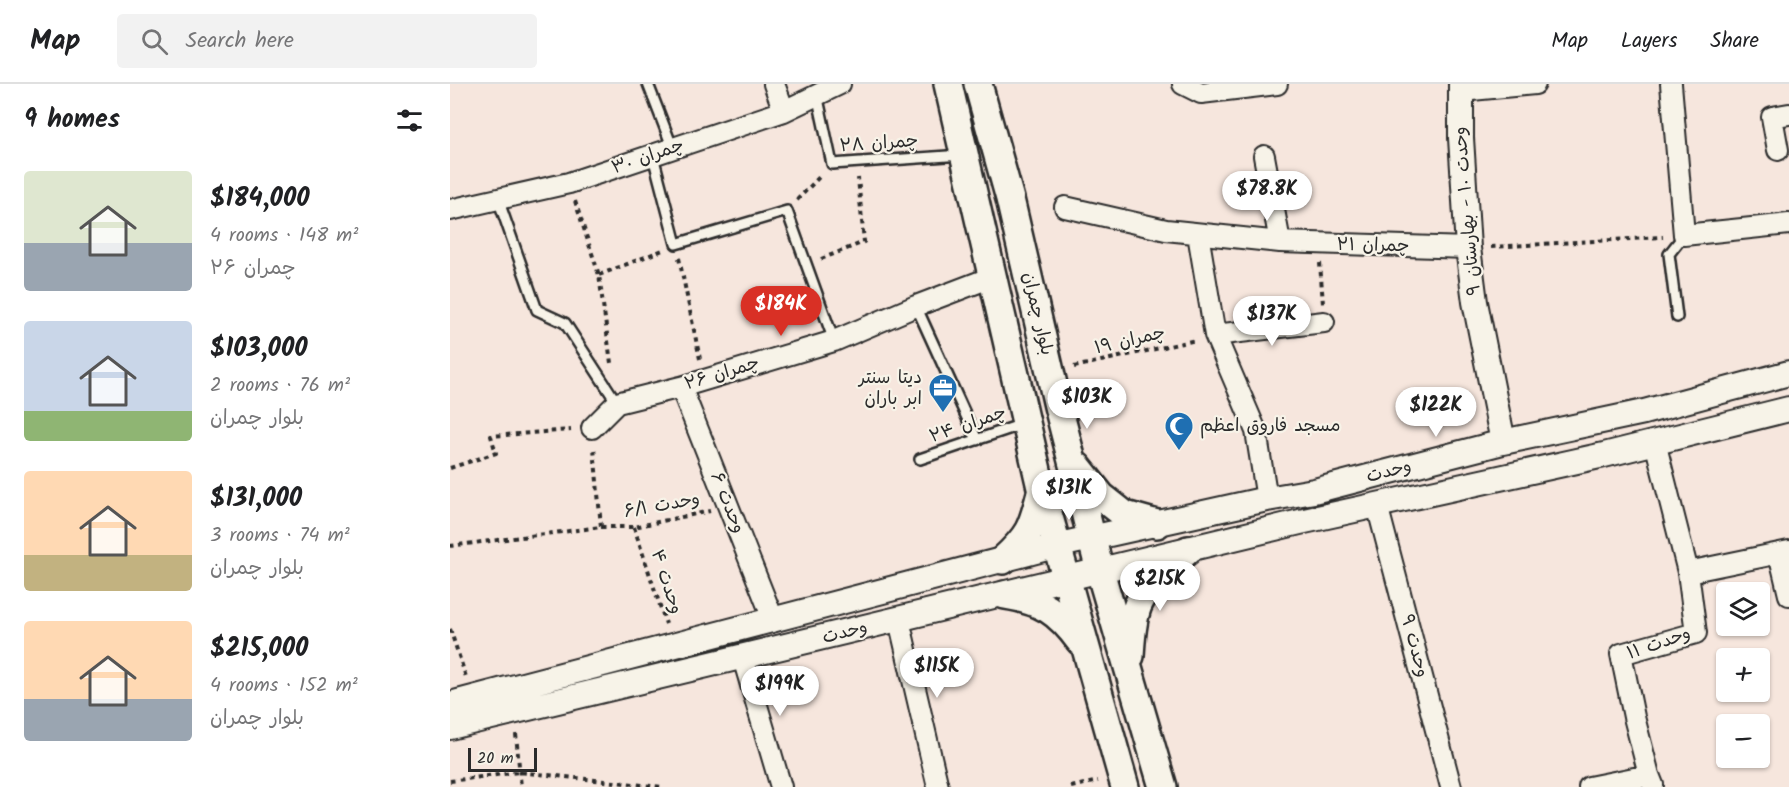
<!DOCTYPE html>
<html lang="en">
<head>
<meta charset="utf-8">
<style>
	body { margin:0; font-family:Kalam,"Playpen Sans Arabic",sans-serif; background:#f2f2f2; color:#202124; height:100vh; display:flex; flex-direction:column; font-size:22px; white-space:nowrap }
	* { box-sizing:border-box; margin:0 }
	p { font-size:20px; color:#757577 }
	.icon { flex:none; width:33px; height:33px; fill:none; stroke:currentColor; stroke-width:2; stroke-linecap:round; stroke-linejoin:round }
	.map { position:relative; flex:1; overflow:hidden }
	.sheet { display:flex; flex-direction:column; background:#fff; width:450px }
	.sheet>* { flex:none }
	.tools { position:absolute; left:1266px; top:498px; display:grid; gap:12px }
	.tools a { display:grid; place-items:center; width:54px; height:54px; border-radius:6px; background:#fff; box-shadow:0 2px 4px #0004; font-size:30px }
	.scale { position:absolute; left:18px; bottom:15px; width:69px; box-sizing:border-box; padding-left:6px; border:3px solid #2b2b2b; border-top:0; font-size:16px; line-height:21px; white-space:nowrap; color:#2b2b2b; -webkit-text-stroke:4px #f7f3e8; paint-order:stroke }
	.price { position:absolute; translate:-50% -51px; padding:0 14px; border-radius:21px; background:#fff; color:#222; font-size:20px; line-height:39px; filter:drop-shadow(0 2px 3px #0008) }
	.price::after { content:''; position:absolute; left:50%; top:36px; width:18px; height:14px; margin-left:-9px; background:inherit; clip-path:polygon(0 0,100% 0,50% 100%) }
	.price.on { background:#d93025; color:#fff }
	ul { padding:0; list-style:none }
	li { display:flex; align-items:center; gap:18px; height:150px; padding:0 24px }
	li span { display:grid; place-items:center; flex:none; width:168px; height:120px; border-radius:6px; color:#555 }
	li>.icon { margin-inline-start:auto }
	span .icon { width:72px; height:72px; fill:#fffc; stroke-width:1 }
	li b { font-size:26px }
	h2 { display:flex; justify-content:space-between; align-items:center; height:72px; padding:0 24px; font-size:26px }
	header { display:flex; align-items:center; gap:36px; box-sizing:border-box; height:84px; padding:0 30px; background:#fff; border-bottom:2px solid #e0e0e0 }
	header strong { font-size:28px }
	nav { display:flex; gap:33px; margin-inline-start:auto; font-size:21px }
	.search { width:420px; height:54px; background:#f2f2f2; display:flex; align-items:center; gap:15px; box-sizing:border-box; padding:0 21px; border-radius:6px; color:#757577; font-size:22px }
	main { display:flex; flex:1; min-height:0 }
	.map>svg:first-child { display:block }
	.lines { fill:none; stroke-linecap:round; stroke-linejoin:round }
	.service-casing { stroke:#2b2b2b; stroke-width:14 }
	.minor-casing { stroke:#2b2b2b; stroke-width:24 }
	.tertiary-casing { stroke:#2b2b2b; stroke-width:28 }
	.secondary-casing { stroke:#2b2b2b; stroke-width:32 }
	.path { stroke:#2b2b2b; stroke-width:4; stroke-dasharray:4.5 4.5; stroke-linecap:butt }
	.service { stroke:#f7f3e8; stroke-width:9 }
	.minor { stroke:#f7f3e8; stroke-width:20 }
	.tertiary { stroke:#f7f3e8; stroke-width:24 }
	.secondary { stroke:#f7f3e8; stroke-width:27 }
	.labels { text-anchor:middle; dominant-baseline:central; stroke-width:4.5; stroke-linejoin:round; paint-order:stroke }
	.street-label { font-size:18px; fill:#2b2b2b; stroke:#f7f3e8 }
	.poi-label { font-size:18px; fill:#2b2b2b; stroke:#f7f3e8; text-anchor:end }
</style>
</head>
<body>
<header>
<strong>Map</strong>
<div class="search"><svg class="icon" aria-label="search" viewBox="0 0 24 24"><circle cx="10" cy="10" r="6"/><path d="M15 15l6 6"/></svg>Search here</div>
<nav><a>Map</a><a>Layers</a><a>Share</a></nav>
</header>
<main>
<section class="sheet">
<h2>9 homes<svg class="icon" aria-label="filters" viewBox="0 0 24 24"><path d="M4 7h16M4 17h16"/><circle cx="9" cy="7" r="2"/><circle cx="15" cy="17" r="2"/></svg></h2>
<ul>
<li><span style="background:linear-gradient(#dfe7d0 60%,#9aa5b1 0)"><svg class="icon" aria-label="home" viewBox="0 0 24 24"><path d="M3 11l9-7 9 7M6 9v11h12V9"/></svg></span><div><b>$184,000</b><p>4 rooms · 148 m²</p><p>چمران ۲۶</p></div></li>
<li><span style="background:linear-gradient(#c9d6e8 75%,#8fb573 0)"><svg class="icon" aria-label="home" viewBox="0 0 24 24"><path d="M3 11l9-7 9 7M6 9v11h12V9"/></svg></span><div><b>$103,000</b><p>2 rooms · 76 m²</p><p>بلوار چمران</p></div></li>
<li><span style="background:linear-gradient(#ffd9b3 70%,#c2b280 0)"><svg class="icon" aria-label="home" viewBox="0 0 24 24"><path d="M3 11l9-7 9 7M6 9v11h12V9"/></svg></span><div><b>$131,000</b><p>3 rooms · 74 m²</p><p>بلوار چمران</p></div></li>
<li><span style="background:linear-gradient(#ffd9b3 65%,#9aa5b1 0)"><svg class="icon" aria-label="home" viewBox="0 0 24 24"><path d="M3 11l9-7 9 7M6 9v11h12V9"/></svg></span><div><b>$215,000</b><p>4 rooms · 152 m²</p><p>بلوار چمران</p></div></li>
</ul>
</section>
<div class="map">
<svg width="1339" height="703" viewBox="0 0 1339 703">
	<rect width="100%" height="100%" fill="#f6e6dd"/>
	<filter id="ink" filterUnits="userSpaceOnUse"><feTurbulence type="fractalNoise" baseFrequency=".0167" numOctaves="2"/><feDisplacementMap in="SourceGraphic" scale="12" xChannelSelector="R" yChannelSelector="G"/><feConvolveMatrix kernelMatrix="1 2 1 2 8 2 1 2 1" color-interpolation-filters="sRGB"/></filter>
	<g filter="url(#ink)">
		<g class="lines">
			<!-- service casing -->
			<g class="service-casing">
				<path id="service" d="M198,0l25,65
					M367,10l15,70 130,-9
					M203,72l23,88 111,-33 47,130
					M48,115l39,111 28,13 52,80
					M466,222l61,134
					M1227,233l-8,-63 15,-19
					M470,375l103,-35"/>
			</g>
			<!-- minor casing -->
			<g class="minor-casing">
				<path id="minor" d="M324,0l10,27
					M733,0l18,9 76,-9
					M1221,0l13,151 105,-11
					M1011,7l74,-7
					M1328,66l-6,-33 17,-3
					M814,72l16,86
					M615,123l101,23 114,12 188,6
					M0,126l119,-27 215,-72 56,-27
					M748,150l17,101 41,96 11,68
					M765,251l109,-13
					M231,303l92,232
					M142,344l25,-25 64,-16 153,-46 82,-35 76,-29
					M927,421l74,282
					M1329,469l10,42
					M1238,488l101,-21
					M449,536l39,167
					M293,574l38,129
					M1199,691l-15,-58 -13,-63 75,-21 -8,-61 -33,-130
					M1139,703l60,-12 4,10"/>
			</g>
			<!-- tertiary casing -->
			<g class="tertiary-casing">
				<path id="tertiary" d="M1011,0v54l7,110 7,54 28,140
					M0,620l605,-158 212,-47 47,-8 189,-49 141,-30 145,-39
					M0,643l850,-205 304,-67 185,-46"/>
			</g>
			<!-- secondary casing -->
			<g class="secondary-casing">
				<path id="secondary" d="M498,0l94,408 83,295
					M528,0l32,115 48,207 42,165 63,216
					M628,383l23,29 24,19 32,9
					M553,476c27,-25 29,-32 38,-67
					M555,511c37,6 53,16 75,46
					M680,572c1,-16 2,-41 10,-55 11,-21 30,-36 48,-51"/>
			</g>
			<!-- path -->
			<path class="path" d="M347,116l24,-25
				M125,117l24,74 12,88
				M1041,163l172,-10
				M229,174l21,101
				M371,175l43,-17 -6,-64
				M870,179l3,41
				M149,191l64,-25
				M624,283l122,-27
				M0,384l46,-15 -5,-17 80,-6
				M151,443h33l76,-16
				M184,443l32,97
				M0,462l151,-19 -7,-79
				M0,545l16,48
				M66,650l5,53
				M0,697l69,-9 143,15
				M621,703l27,-6"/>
			<!-- service -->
			<use href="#service" class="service"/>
			<!-- minor -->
			<use href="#minor" class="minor"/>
			<!-- tertiary -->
			<use href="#tertiary" class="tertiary"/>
			<!-- secondary -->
			<use href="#secondary" class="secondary"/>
		</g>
	</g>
	<!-- icons -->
	<defs>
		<g id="office-pin" transform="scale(1.5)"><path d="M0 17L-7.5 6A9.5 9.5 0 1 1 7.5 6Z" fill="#1f6fb2" stroke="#f7f3e8"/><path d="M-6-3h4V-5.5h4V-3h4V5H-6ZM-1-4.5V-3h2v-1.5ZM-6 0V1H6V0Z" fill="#fff"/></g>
		<g id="mosque-pin" transform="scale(1.5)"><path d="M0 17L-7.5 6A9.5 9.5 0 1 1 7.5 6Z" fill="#1f6fb2" stroke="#f7f3e8"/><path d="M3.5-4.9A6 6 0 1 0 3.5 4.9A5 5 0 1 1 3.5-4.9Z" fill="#fff"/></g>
	</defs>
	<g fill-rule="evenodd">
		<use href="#office-pin" x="493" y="304"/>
		<use href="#mosque-pin" x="729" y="342"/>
	</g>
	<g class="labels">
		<!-- street labels -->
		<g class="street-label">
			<text transform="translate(429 60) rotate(-4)">چمران ۲۸</text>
			<text transform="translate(198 73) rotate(-19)">چمران ۳۰</text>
			<text transform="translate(1018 127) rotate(-95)">وحدت ۱۰ - بهارستان ۹</text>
			<text transform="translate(923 162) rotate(1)">چمران ۲۱</text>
			<text transform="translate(587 230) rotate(77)">بلوار چمران</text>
			<text transform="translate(680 257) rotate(-13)">چمران ۱۹</text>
			<text transform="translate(272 290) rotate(-17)">چمران ۲۶</text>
			<text transform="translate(518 341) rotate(-19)">چمران ۲۴</text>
			<text transform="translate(939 388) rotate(-14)">وحدت</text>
			<text transform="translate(277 419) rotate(68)">وحدت ۶</text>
			<text transform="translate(212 422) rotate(-10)">وحدت ۶/۱</text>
			<text transform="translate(216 498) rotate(72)">وحدت ۴</text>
			<text transform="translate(395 549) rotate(-14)">وحدت</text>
			<text transform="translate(1209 560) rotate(-19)">وحدت ۱۱</text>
			<text transform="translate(964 562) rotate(75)">وحدت ۹</text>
		</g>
		<!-- poi labels -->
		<g class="poi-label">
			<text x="472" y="294">دیتا سنتر<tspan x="472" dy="21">ابر باران</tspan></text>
			<text x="750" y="342" text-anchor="start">مسجد فاروق اعظم</text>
		</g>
	</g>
</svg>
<div class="tools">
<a><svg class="icon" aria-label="layers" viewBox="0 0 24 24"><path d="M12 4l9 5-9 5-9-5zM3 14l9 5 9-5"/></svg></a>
<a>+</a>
<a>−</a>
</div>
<div class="scale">20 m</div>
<b class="price" style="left:817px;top:138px">$78.8K</b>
<b class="price on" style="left:331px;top:253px">$184K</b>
<b class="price" style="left:822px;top:263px">$137K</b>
<b class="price" style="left:637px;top:346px">$103K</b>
<b class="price" style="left:986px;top:354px">$122K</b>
<b class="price" style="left:619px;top:437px">$131K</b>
<b class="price" style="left:710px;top:528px">$215K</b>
<b class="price" style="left:487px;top:615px">$115K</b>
<b class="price" style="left:330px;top:633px">$199K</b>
</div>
</main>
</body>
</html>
